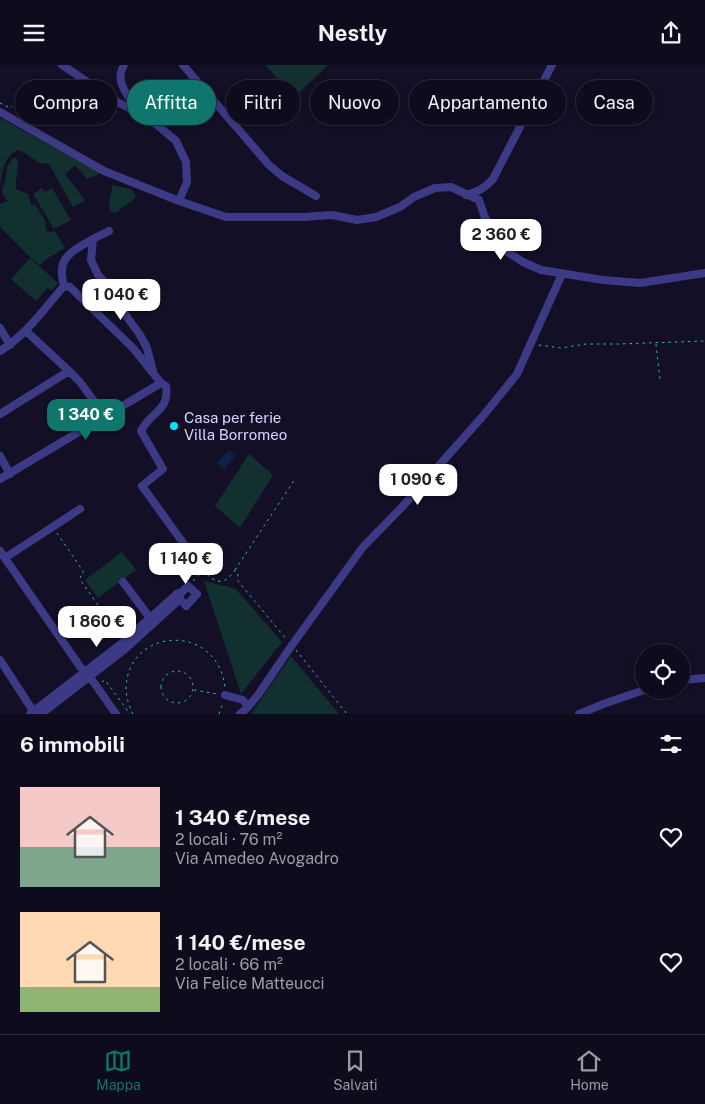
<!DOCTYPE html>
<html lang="it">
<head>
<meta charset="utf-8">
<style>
	body { margin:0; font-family:"Public Sans",sans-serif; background:#171425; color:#f1f3f6; height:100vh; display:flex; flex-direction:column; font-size:19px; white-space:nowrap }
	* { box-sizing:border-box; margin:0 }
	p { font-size:16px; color:#9b9ba3 }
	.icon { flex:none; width:28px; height:28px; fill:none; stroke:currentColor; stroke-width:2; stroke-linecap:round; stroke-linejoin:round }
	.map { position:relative; height:649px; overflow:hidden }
	.panel { display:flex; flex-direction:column; background:#0e0b1c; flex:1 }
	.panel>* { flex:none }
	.guide { position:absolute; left:15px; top:15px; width:675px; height:45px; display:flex; gap:10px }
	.controls { position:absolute; left:635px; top:579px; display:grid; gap:10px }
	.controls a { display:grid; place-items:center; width:55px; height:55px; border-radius:50%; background:#0e0b1c; box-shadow:0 2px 8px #0003,0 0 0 1px #2e2b3b; font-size:25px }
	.price { position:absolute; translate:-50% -42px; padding:0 11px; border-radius:10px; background:#fff; color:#222; font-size:16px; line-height:32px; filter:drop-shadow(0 1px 2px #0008) }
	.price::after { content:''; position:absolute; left:50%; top:30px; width:15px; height:11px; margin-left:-8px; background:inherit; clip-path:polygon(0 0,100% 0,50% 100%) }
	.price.selected { background:#0f766e; color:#fff }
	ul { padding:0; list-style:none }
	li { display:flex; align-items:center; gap:15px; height:125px; padding:0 20px }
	li span { display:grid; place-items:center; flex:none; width:140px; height:100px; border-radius:0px; color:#555 }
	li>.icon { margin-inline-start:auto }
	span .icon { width:60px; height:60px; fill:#fffc; stroke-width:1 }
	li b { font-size:21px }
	h2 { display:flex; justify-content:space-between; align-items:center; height:60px; padding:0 20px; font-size:21px }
	.tag { padding:0 18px; border-radius:22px; background:#0e0b1c; box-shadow:0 2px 8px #0003,0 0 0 1px #2e2b3b; font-size:18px; line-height:45px }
	.tag.selected { background:#0f766e; color:#fff }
	header { display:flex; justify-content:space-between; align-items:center; height:65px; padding:0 20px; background:#0e0b1c; font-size:22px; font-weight:700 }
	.tabs { display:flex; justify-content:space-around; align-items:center; height:70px; border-top:1px solid #2e2b3b; background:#0e0b1c; font-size:14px; color:#9b9ba3 }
	.tabs a { display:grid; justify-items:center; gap:2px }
	.tabs .selected { color:#0f766e }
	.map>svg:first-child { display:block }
	.green { fill:#12302f }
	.water { fill:#0c2248 }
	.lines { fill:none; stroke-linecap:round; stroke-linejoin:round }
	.path { stroke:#2fb8b0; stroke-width:1; stroke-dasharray:2.5 4; stroke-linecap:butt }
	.minor { stroke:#3d3a85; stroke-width:8 }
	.poi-dot { fill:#00e5ff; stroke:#130f26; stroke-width:2 }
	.labels { text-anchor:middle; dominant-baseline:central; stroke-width:4; stroke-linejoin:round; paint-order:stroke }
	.poi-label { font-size:15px; fill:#d9d4ff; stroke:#130f26; text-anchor:start }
</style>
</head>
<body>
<header><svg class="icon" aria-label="menu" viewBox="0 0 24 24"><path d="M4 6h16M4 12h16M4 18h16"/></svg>Nestly<svg class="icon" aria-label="share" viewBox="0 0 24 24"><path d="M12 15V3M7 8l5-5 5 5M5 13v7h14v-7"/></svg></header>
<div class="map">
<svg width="705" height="649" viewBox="0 0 705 649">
	<rect width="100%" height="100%" fill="#130f26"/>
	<!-- green -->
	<path class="green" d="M266,0h62l-35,34z
		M0,53l99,54 -2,3 -10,4 -12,-14 -10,9 20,26 -12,7 -24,-43 -9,-1 -17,-11 -6,-2c-14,9 -14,21 -17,36z
		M13,93l5,1c1,10 -3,18 -2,30l12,5 3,11 4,-1 11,18 -1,3 2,6 3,1 5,-1 10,17 -17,10 -8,7 -10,-8 -30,-30v-23l8,-3 -4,-4 -2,-7 3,-9 2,-14z
		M112,120l19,4 5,8 -4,4 -17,12 -5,-2c-3,-7 2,-18 2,-26z
		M42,123l3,4 7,-4 19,32 -17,9 -21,-35z
		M30,193l28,25 -7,8 -4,-3 -11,13 -25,-22z
		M249,389l24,21 -33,53 -25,-22z
		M122,487l14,18 -38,28 -13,-18z
		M204,516l32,8 46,53 -41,52z
		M291,591l48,58h-88z"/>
	<!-- water -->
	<path class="water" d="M229,385l7,6 -12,13 -7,-6z"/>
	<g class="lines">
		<!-- path -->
		<path class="path" d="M0,38l10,5 2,-2
			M656,279l4,36
			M539,280l22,3 25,-4h33l86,-3
			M57,468l26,38v4l-3,2 1,4 38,54
			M235,505l60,-91
			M193,516l10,-10c13,12 20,16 32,-1l3,5v6l49,59
			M296,585l51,64
			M161 622a16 16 0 1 1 32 0a16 16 0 1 1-32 0Z
			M102,617l3,-2 25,34
			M194,625l23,4
			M133,649c-4,-8 -7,-17 -7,-26 2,-61 91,-66 99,-1
			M219,649l4,-11"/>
		<!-- minor -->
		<path class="minor" d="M62,0l57,38 18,9 19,12 20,17 10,21 1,20 -8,19
			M124,0c-11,18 7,32 13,47
			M183,0l86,100 13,11 34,20
			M0,47l104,59 75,30 47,16h77l29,-2 25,5 19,-3 24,-10 14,-10 21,-9 16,-1 28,13 5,15 11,23 11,13 17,11 18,8 62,10 37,3 65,-10
			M466,130c12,-3 19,-7 27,-16l59,-114
			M109,166l-16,8 -2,21 7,15 16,17 13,25 13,18 7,13 6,23
			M64,221l6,1 63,61 28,35 5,3c4,25 -16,26 -25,45l22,38 -21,17 55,76
			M64,221c-1,-5 -3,-11 -2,-16 0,-16 19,-24 31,-31
			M0,263l10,17
			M26,266l43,40 11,11 25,34
			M0,286c26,-16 44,-42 64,-65
			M0,349l69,-43
			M0,391l10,18
			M0,414l161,-96
			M0,486l81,117 9,9 26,37
			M5,493l75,-49
			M123,517l27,36
			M180,534l6,7 11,-12 -9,-8 -8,8
			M0,595l35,54
			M681,615l24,-2
			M225,630l18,5 5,7
			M30,649l91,-70 57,-51 2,1v5
			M41,649l84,-65 55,-50
			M240,649l8,-7 10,-12 34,-50 71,-98 39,-40 81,-91 34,-42 45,-100
			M579,649l27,-11 38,-13"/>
	</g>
	<!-- markers -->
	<circle class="poi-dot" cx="174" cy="361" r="5"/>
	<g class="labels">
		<!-- poi labels -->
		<g class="poi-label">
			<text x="184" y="352">Casa per ferie<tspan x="184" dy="17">Villa Borromeo</tspan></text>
		</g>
	</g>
</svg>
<div class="controls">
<a><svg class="icon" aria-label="locate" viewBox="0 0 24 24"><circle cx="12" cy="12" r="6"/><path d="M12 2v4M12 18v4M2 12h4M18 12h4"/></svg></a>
</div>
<b class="price" style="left:501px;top:196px">2 360 €</b>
<b class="price" style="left:121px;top:256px">1 040 €</b>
<b class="price selected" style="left:86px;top:376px">1 340 €</b>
<b class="price" style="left:418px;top:441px">1 090 €</b>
<b class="price" style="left:186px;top:520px">1 140 €</b>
<b class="price" style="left:97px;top:583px">1 860 €</b>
<div class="guide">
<a class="tag">Compra</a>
<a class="tag selected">Affitta</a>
<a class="tag">Filtri</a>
<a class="tag">Nuovo</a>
<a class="tag">Appartamento</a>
<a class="tag">Casa</a>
</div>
</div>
<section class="panel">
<h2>6 immobili<svg class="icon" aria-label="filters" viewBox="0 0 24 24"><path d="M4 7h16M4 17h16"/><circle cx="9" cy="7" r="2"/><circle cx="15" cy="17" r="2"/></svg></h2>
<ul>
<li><span style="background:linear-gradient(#f6c9c9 60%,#7fa58c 0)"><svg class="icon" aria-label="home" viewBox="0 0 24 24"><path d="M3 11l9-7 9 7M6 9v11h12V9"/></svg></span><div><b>1 340 €/mese</b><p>2 locali · 76 m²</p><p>Via Amedeo Avogadro</p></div><svg class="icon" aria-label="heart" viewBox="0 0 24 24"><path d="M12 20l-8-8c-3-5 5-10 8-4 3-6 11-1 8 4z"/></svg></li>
<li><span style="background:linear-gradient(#ffd9b3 75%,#8fb573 0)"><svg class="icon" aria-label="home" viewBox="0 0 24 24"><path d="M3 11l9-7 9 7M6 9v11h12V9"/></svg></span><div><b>1 140 €/mese</b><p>2 locali · 66 m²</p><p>Via Felice Matteucci</p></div><svg class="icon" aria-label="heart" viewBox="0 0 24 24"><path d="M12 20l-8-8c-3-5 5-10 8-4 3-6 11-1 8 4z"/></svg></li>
</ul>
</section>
<nav class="tabs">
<a class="selected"><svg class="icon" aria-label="map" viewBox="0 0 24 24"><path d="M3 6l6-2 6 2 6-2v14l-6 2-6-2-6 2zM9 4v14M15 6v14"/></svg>Mappa</a>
<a><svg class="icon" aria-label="saved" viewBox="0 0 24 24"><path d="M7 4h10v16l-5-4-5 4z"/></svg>Salvati</a>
<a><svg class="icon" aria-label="home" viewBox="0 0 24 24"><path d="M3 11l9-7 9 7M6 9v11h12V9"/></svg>Home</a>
</nav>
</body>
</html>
